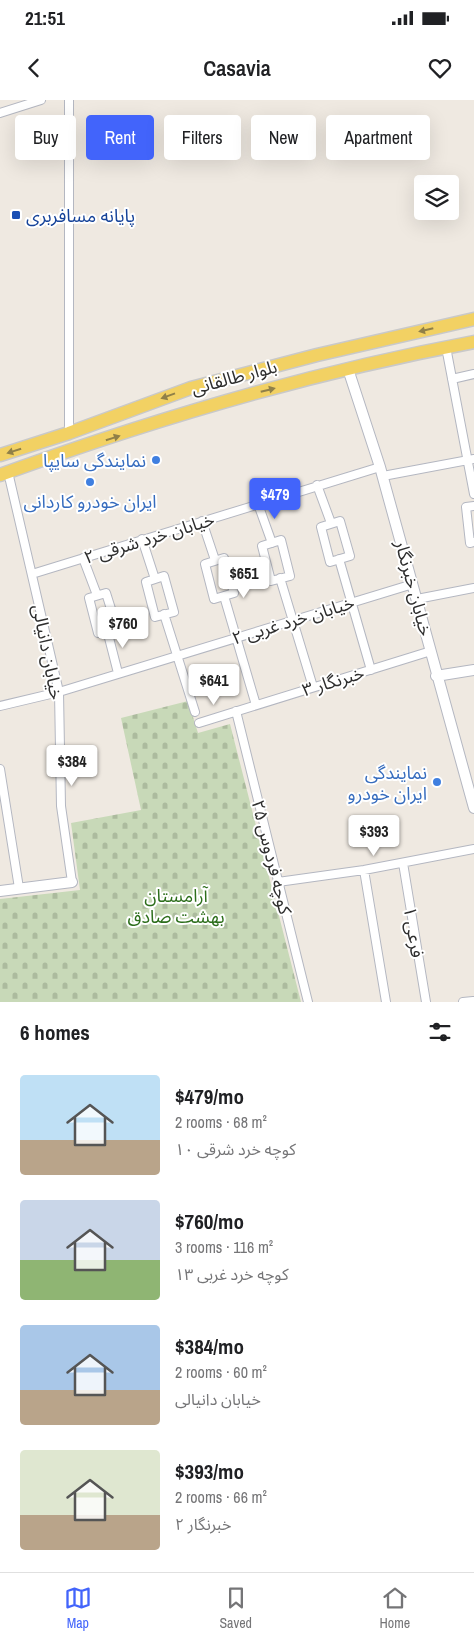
<!DOCTYPE html>
<html lang="en">
<head>
<meta charset="utf-8">
<style>
	body { margin:0; font-family:"Archivo Narrow","Noto Sans Arabic",sans-serif; background:#f2f2f2; color:#202124; height:100vh; display:flex; flex-direction:column; font-size:19px; white-space:nowrap }
	* { box-sizing:border-box; margin:0 }
	p { font-size:16px; color:#757577 }
	.icon { flex:none; width:28px; height:28px; fill:none; stroke:currentColor; stroke-width:2; stroke-linecap:round; stroke-linejoin:round }
	.map { position:relative; height:902px; overflow:hidden }
	.side { display:flex; flex-direction:column; background:#fff; flex:1 }
	.side>* { flex:none }
	.guide { position:absolute; left:15px; top:15px; width:445px; height:45px; display:flex; gap:10px }
	.fabs { position:absolute; left:414px; top:75px; display:grid; gap:10px }
	.fabs a { display:grid; place-items:center; width:45px; height:45px; border-radius:5px; background:#fff; box-shadow:0 5px 20px #0002; font-size:25px }
	.price { position:absolute; translate:-50% -42px; padding:0 11px; border-radius:5px; background:#fff; color:#222; font-size:16px; line-height:32px; filter:drop-shadow(0 1px 2px #0008) }
	.price::after { content:''; position:absolute; left:50%; top:30px; width:15px; height:11px; margin-left:-8px; background:inherit; clip-path:polygon(0 0,100% 0,50% 100%) }
	.price.selected { background:#4264fb; color:#fff }
	ul { padding:0; list-style:none }
	li { display:flex; align-items:center; gap:15px; height:125px; padding:0 20px }
	li span { display:grid; place-items:center; flex:none; width:140px; height:100px; border-radius:5px; color:#555 }
	li>.icon { margin-inline-start:auto }
	span .icon { width:60px; height:60px; fill:#fffc; stroke-width:1 }
	li b { font-size:21px }
	h2 { display:flex; justify-content:space-between; align-items:center; height:60px; padding:0 20px; font-size:21px }
	.tag { padding:0 18px; border-radius:5px; background:#fff; box-shadow:0 5px 20px #0002; font-size:18px; line-height:45px }
	.tag.selected { background:#4264fb; color:#fff }
	.status { display:flex; justify-content:space-between; align-items:center; height:35px; padding:0 25px; background:#fff; direction:ltr }
	.status svg { height:14px; fill:currentColor }
	header { display:flex; justify-content:space-between; align-items:center; height:65px; padding:0 20px; background:#fff; font-size:22px; font-weight:600 }
	.dock { display:flex; justify-content:space-around; align-items:center; height:70px; border-top:1px solid #e0e0e0; background:#fff; font-size:14px; color:#757577 }
	.dock a { display:grid; justify-items:center; gap:2px }
	.dock .selected { color:#4264fb }
	.map>svg:first-child { display:block }
	.cemetery { fill:url(#cemetery-stones) }
	.lines { fill:none; stroke-linecap:round; stroke-linejoin:round }
	.minor-casing { stroke:#b4b7c1; stroke-width:10 }
	.tertiary-casing { stroke:#b4b7c1; stroke-width:12 }
	.primary-casing { stroke:#c9c9c9; stroke-width:15 }
	.minor { stroke:#fff; stroke-width:8 }
	.tertiary { stroke:#fff; stroke-width:10 }
	.primary { stroke:#f2d163; stroke-width:12 }
	.oneway { fill:#908048 }
	.transit-dot { fill:#1a4fb4; stroke:#fff; stroke-width:2 }
	.shop-dot { fill:#3f7fe0; stroke:#fff; stroke-width:2 }
	.labels { text-anchor:middle; dominant-baseline:central; stroke-width:4; stroke-linejoin:round; paint-order:stroke }
	.transit-label { font-size:18px; fill:#164399; stroke:#fff; text-anchor:start }
	.street-label { font-size:18px; fill:#2e2e2e; stroke:#fff }
	.shop-label { font-size:18px; fill:#366cbe; stroke:#fff; text-anchor:end }
	.park-label { font-size:18px; fill:#2c6e1b; stroke:#fff }
</style>
</head>
<body>
<div class="status"><b>21:51</b><svg viewBox="0 0 49 12"><path d="M0 12V9h3v3zM5 12V6h3v6zM10 12V3h3v9zM15 12V0h3v12zM26 1h20v11H26zM47 4h2v5h-2z"/></svg></div>
<header><svg class="icon" aria-label="back" viewBox="0 0 24 24"><path d="M15 5l-7 7 7 7"/></svg>Casavia<svg class="icon" aria-label="heart" viewBox="0 0 24 24"><path d="M12 20l-8-8c-3-5 5-10 8-4 3-6 11-1 8 4z"/></svg></header>
<div class="map">
<svg width="474" height="902" viewBox="0 0 474 902">
	<defs>
		<pattern id="cemetery-stones" width="16" height="16" patternUnits="userSpaceOnUse" patternTransform="scale(1.25)"><rect width="16" height="16" fill="#c8d9b8"/><path d="M2 7V4a2 2 0 0 1 4 0v3zM10 15v-3a2 2 0 0 1 4 0v3z" fill="#acbb9e"/></pattern>
	</defs>
	<rect width="100%" height="100%" fill="#efe9e1"/>
	<!-- cemetery -->
	<path class="cemetery" d="M188,601l10,32 32,-9 71,278h-301v-103l80,-9 -9,-67 70,-13 -20,-92z"/>
	<g class="lines">
		<!-- minor casing -->
		<g class="minor-casing">
			<path id="minor" d="M0,13l41,-13
				M446,247l28,147
				M452,279l22,-5
				M69,333v-333
				M8,372l51,220 2,114 11,76
				M383,376l91,-17
				M317,385l14,38
				M258,404l14,39
				M474,406l-8,1 4,36 4,-1
				M202,421l13,39
				M340,421l10,35 -20,6 -9,-35z
				M142,439l13,40
				M281,440l9,36 -19,5 -9,-35z
				M83,458l14,37
				M224,458l10,35 -20,6 -9,-35z
				M339,459l32,111
				M32,474l348,-107
				M164,476l10,36 -19,5 -9,-35z
				M280,478l33,109
				M106,493l11,35 -19,5 -9,-35z
				M224,496l32,109
				M417,499l57,-11
				M164,514l31,98
				M107,530l11,43
				M0,606l59,-14 354,-108
				M236,611l72,291
				M199,623l232,-72
				M0,669l19,119
				M403,763l23,139
				M364,770l22,132
				M278,782l86,-12 110,-21
				M463,902l10,-1"/>
		</g>
		<!-- tertiary casing -->
		<g class="tertiary-casing">
			<path id="tertiary" d="M348,269l32,98 94,341
				M436,576l38,-6
				M0,791l72,-9"/>
		</g>
		<!-- primary casing -->
		<g class="primary-casing">
			<path id="primary" d="M0,355l69,-22 122,-45 126,-33 157,-36
				M0,375c154,-56 313,-103 474,-133"/>
		</g>
		<!-- minor -->
		<use href="#minor" class="minor"/>
		<!-- tertiary -->
		<use href="#tertiary" class="tertiary"/>
		<!-- primary -->
		<use href="#primary" class="primary"/>
	</g>
	<!-- one-way arrows -->
	<defs><path id="oneway-solid" d="M-6-.8H1V-3.2L6.5 0L1 3.2V.8H-6Z" transform="scale(1.25)"/></defs>
	<g class="oneway">
		<use href="#oneway-solid" transform="translate(426 230) rotate(167)"/>
		<use href="#oneway-solid" transform="translate(268 290) rotate(-14)"/>
		<use href="#oneway-solid" transform="translate(168 296) rotate(160)"/>
		<use href="#oneway-solid" transform="translate(113 338) rotate(-18)"/>
		<use href="#oneway-solid" transform="translate(14 351) rotate(162)"/>
	</g>
	<!-- markers -->
	<rect class="transit-dot" x="11" y="110" width="10" height="10" rx="2.5"/>
	<g class="shop-dot">
		<circle cx="156" cy="360" r="5"/>
		<circle cx="90" cy="382" r="5"/>
		<circle cx="437" cy="682" r="5"/>
	</g>
	<g class="labels">
		<!-- transit labels -->
		<g class="transit-label">
			<text x="26" y="115">پایانه مسافربری</text>
		</g>
		<!-- street labels -->
		<g class="street-label">
			<text transform="translate(234 277) rotate(-15)">بلوار طالقانی</text>
			<text transform="translate(149 438) rotate(-17)">خیابان خرد شرقی ۲</text>
			<text transform="translate(414 488) rotate(75)">خیابان خبرنگار</text>
			<text transform="translate(293 520) rotate(-17)">خیابان خرد غربی ۲</text>
			<text transform="translate(48 552) rotate(79)">خیابان دانیالی</text>
			<text transform="translate(333 581) rotate(-17)">خبرنگار ۳</text>
			<text transform="translate(272 757) rotate(76)">کوچه فردوس ۲۵</text>
			<text transform="translate(414 832) rotate(81)">فرعی ۱</text>
		</g>
		<!-- shop labels -->
		<g class="shop-label">
			<text x="146" y="360">نمایندگی سایپا</text>
			<text x="90" y="401" text-anchor="middle">ایران خودرو کاردانی</text>
			<text x="427" y="672">نمایندگی<tspan x="427" dy="21">ایران خودرو</tspan></text>
		</g>
		<!-- park labels -->
		<g class="park-label">
			<text x="176" y="795">آرامستان<tspan x="176" dy="21">بهشت صادق</tspan></text>
		</g>
	</g>
</svg>
<div class="fabs">
<a><svg class="icon" aria-label="layers" viewBox="0 0 24 24"><path d="M12 4l9 5-9 5-9-5zM3 14l9 5 9-5"/></svg></a>
</div>
<b class="price selected" style="left:275px;top:420px">$479</b>
<b class="price" style="left:244px;top:499px">$651</b>
<b class="price" style="left:123px;top:549px">$760</b>
<b class="price" style="left:214px;top:606px">$641</b>
<b class="price" style="left:72px;top:687px">$384</b>
<b class="price" style="left:374px;top:757px">$393</b>
<div class="guide">
<a class="tag">Buy</a>
<a class="tag selected">Rent</a>
<a class="tag">Filters</a>
<a class="tag">New</a>
<a class="tag">Apartment</a>
</div>
</div>
<section class="side">
<h2>6 homes<svg class="icon" aria-label="filters" viewBox="0 0 24 24"><path d="M4 7h16M4 17h16"/><circle cx="9" cy="7" r="2"/><circle cx="15" cy="17" r="2"/></svg></h2>
<ul>
<li><span style="background:linear-gradient(#bfe0f5 65%,#b9a48a 0)"><svg class="icon" aria-label="home" viewBox="0 0 24 24"><path d="M3 11l9-7 9 7M6 9v11h12V9"/></svg></span><div><b>$479/mo</b><p>2 rooms · 68 m²</p><p>کوچه خرد شرقی ۱۰</p></div></li>
<li><span style="background:linear-gradient(#c9d6e8 60%,#8fb573 0)"><svg class="icon" aria-label="home" viewBox="0 0 24 24"><path d="M3 11l9-7 9 7M6 9v11h12V9"/></svg></span><div><b>$760/mo</b><p>3 rooms · 116 m²</p><p>کوچه خرد غربی ۱۳</p></div></li>
<li><span style="background:linear-gradient(#a9c7e8 65%,#b9a48a 0)"><svg class="icon" aria-label="home" viewBox="0 0 24 24"><path d="M3 11l9-7 9 7M6 9v11h12V9"/></svg></span><div><b>$384/mo</b><p>2 rooms · 60 m²</p><p>خیابان دانیالی</p></div></li>
<li><span style="background:linear-gradient(#dfe7d0 65%,#b9a48a 0)"><svg class="icon" aria-label="home" viewBox="0 0 24 24"><path d="M3 11l9-7 9 7M6 9v11h12V9"/></svg></span><div><b>$393/mo</b><p>2 rooms · 66 m²</p><p>خبرنگار ۲</p></div></li>
</ul>
</section>
<nav class="dock">
<a class="selected"><svg class="icon" aria-label="map" viewBox="0 0 24 24"><path d="M3 6l6-2 6 2 6-2v14l-6 2-6-2-6 2zM9 4v14M15 6v14"/></svg>Map</a>
<a><svg class="icon" aria-label="saved" viewBox="0 0 24 24"><path d="M7 4h10v16l-5-4-5 4z"/></svg>Saved</a>
<a><svg class="icon" aria-label="home" viewBox="0 0 24 24"><path d="M3 11l9-7 9 7M6 9v11h12V9"/></svg>Home</a>
</nav>
</body>
</html>
